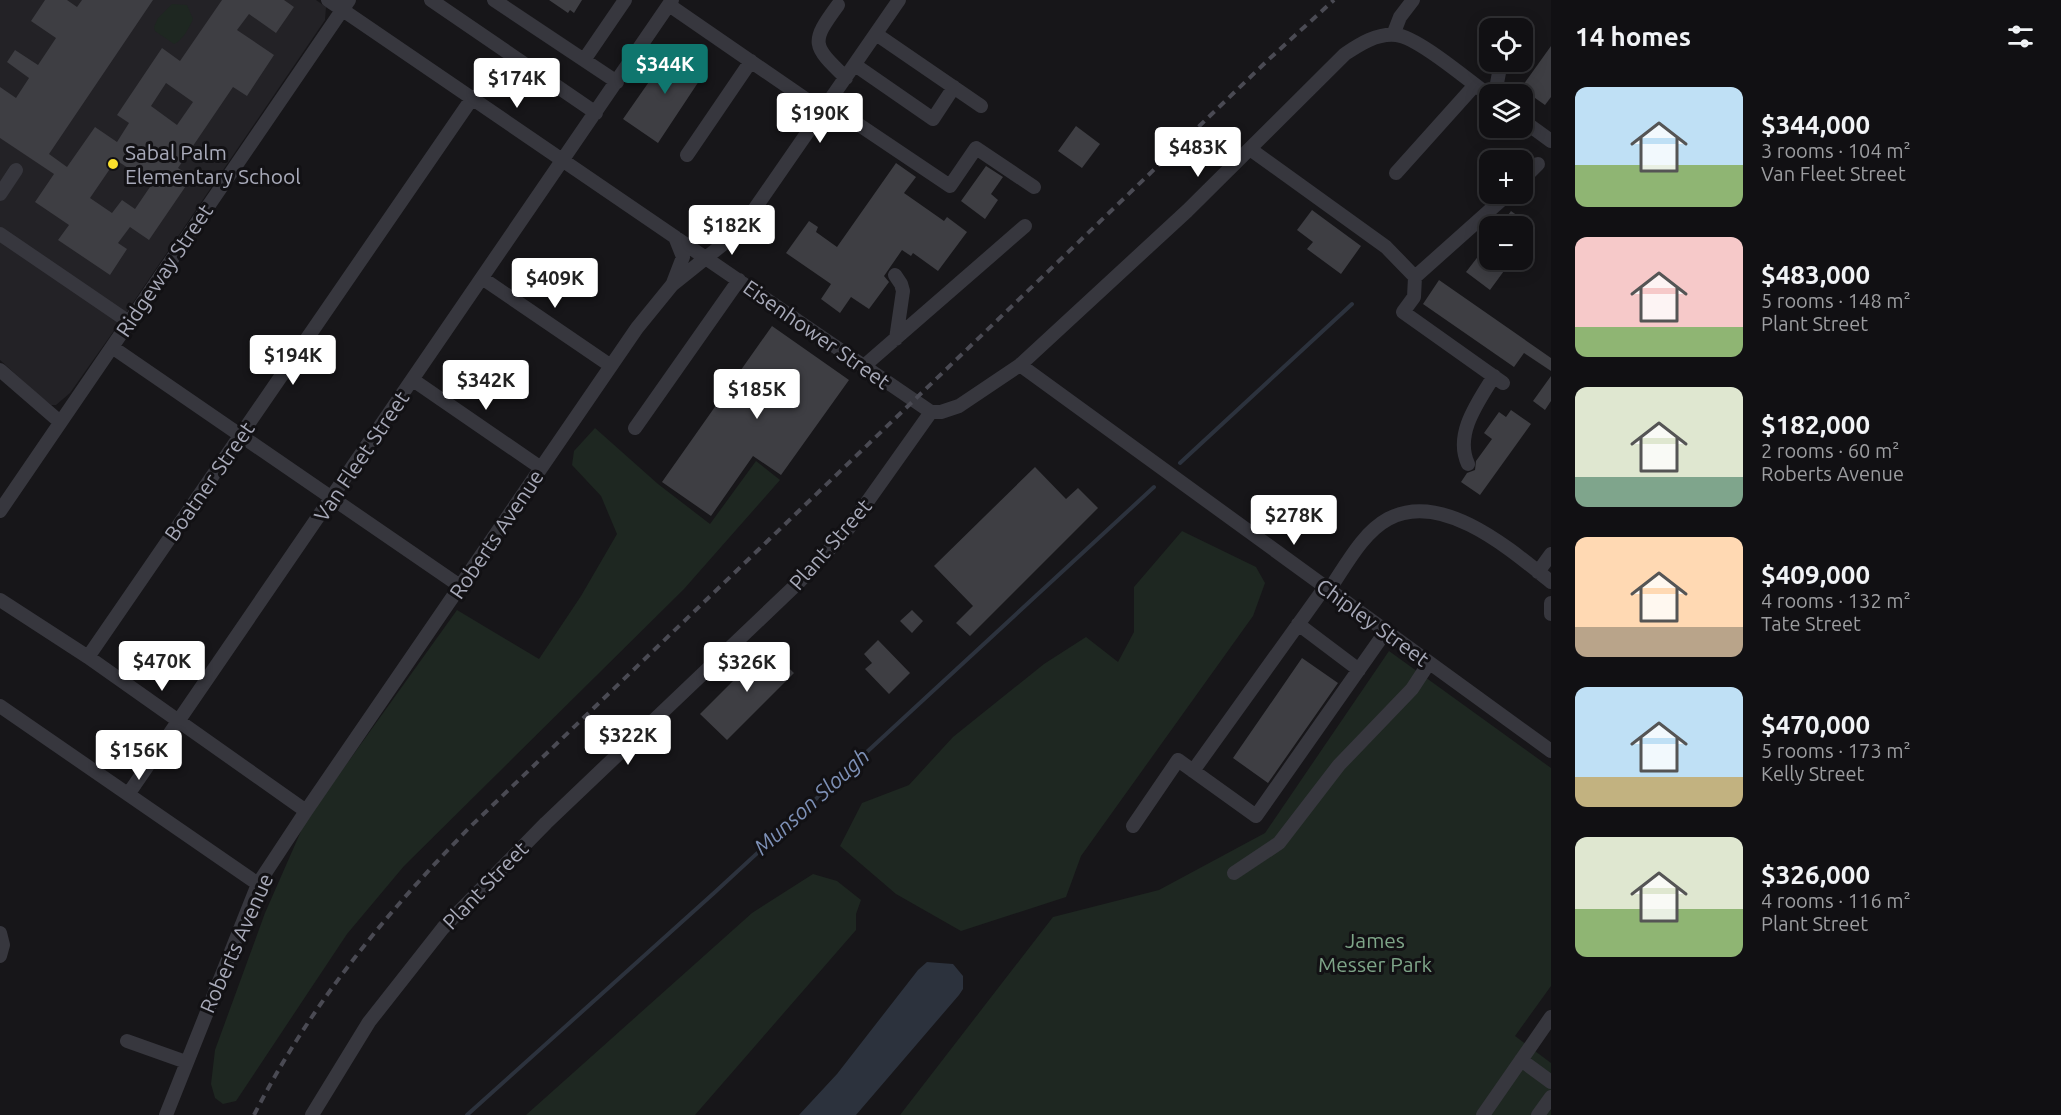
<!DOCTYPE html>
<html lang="en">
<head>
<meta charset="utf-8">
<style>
	body { margin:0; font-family:Ubuntu,sans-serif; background:#1e1e21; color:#f1f3f6; height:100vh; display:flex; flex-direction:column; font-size:22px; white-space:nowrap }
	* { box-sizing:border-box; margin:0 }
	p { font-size:20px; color:#9c9da0 }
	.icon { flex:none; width:33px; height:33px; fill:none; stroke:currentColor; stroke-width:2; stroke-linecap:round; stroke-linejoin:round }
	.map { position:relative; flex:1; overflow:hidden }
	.side { display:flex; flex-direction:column; background:#111013; width:510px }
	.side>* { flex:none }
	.controls { position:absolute; left:1479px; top:18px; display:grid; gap:12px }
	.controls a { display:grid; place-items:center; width:54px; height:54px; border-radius:12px; background:#111013; box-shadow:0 3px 15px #0003,0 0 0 2px #303033; font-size:30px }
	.price { position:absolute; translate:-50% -51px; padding:0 14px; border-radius:6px; background:#fff; color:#222; font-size:20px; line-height:39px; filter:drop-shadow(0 2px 3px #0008) }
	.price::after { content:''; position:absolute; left:50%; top:36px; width:18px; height:14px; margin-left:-9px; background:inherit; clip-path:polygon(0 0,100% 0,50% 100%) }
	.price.current { background:#0f766e; color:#fff }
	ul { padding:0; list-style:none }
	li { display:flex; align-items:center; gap:18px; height:150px; padding:0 24px }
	li span { display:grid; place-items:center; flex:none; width:168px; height:120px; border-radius:12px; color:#555 }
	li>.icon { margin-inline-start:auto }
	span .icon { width:72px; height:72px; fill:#fffc; stroke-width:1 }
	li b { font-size:26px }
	h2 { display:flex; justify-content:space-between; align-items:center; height:72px; padding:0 24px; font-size:26px }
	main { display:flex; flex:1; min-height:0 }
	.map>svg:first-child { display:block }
	.built { fill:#232226 }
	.green { fill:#1e2721 }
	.water { fill:#2c323d }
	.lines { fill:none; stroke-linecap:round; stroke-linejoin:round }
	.stream { stroke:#2c323d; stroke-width:4 }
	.building { fill:#3e3e43; fill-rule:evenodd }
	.minor { stroke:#37373e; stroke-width:14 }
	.rail { stroke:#4a4a53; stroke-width:4; stroke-dasharray:8 6; stroke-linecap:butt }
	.poi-dot { fill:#fbe02c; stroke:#121114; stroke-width:2 }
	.labels { text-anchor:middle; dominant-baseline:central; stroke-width:6; stroke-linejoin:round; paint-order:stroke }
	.poi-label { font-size:21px; fill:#a8aab9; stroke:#121114; text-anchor:start }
	.street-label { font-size:21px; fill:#a8aab9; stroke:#121114 }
	.park-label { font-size:21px; fill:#7ea588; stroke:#121114 }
	.water-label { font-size:22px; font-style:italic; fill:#7d90b6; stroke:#121114 }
</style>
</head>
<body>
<main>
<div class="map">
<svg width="1551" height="1115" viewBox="0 0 1551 1115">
	<rect width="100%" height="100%" fill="#171619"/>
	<!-- built -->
	<path class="built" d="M0,0h316l10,7 -1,13 -212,312 -43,61 -14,12h-5l-15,-12 -36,-33z"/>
	<!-- green -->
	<path class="green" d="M172,4l15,1 6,14c-4,9 -10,21 -19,25l-19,-13 -1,-4 4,-9z
		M595,428l63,56 52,40 46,-63 24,19 -96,109 -280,277 -57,68 -111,167 -13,3 -8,-6 -4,-14 4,-34 50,-137 40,-91 152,-212 82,49 42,-63 36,-62 -16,-38 -29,-31 2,-14z
		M1182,531l74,36 9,16 -12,33 -172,240 -15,41 -105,34 -65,-37 -56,-48 22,-43 47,-18 44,-48 91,-73 42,-27 32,25 16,-30v-45z
		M1389,651l162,117v218l-36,50 36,27v52h-651l153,-198 106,-27 106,-57z
		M813,874l24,7 24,19 -5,14v16l-161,185h-169l226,-202z"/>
	<!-- water -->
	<path class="water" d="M927,962l26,2 10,12v13l-4,6 -103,120h-57l38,-41 81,-104z"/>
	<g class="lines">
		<!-- stream -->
		<path class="stream" d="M1180,463l172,-159
			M467,1115l247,-222 440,-406"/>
	</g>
	<!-- building -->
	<path class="building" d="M45,0h22l10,7 5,-7h71l-104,154 18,13 28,-40 22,15 12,-19 -12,-8 45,-67 18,13 42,-61h62l10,7 -18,26 -27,-19 -12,16 37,25 -27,41 -14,-9 -55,81 14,9 -43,63 -19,-13 -12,16 9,6 -17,26 -52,-35 11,-15 -34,-23 19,-28 -54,-36v-51l16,11 13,-20 -22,-16 8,-12 23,15 18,-27 -25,-17zM166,83l27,19 -16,23 -26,-19zM116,160l36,24 -17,25 -13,-9 -10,13 -22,-15z
		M549,0h33l-8,13 -4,-3 -2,3z
		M674,46l33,23 -49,74 -35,-24z
		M1551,46v51l-6,8 -24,-17z
		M1076,126l24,18 -18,24 -24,-17z
		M896,163l20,14 -12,16 40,28 3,-4 20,15 -29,39 -25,-18 -2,3 -9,-6 -18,26 5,6 -20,27 -18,-12 -11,16 -19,-14 10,-15 -45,-31 23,-32 9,6 -2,5 21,15z
		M986,166l17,11 -12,17 7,6 -13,19 -24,-18z
		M1312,210l49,36 -20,28 -34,-25 6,-7 -16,-12z
		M1511,211l24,17 -13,17v-19h-22z
		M1490,241v19h22l-22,30 -24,-18z
		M1439,280l112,78v13l-27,-18 -10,14 -91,-63z
		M772,326l77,54 -68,95 -28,-19 -42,60 -49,-34z
		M1551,376v25l-6,9 -12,-9z
		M1511,410l20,14 -51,71 -19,-13 6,-9 8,-3 1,-9 16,-22 -8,-6 15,-21 7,5z
		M1035,467l31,32 12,-11 20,20 -128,128 -14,-13 17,-17 -39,-40z
		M912,610l11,11 -11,12 -12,-12z
		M878,640l32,33 -21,21 -24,-25 7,-6 -8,-9z
		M767,647l27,26 -67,67 -27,-26z
		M1302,658l36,25 -70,100 -35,-25z"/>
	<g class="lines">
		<!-- minor -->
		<path class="minor" d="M328,0l603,412
			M431,0l165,113
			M494,0l123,82
			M669,5l154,106
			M838,5c-28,38 -26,40 8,73
			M876,34l105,72
			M1393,35l7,-18 13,-17
			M584,60l41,-60
			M855,65l78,54 21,-32
			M1495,94l6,-32
			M828,104l122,82 26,-38 58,39
			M1522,120l29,21
			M1250,149l136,98 29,30
			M687,155l64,-94
			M1396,173l79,-88
			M1522,180l16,-16
			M0,194l16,-24
			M0,234l129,88
			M895,275l6,9 2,7 -7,48
			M482,278l129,88
			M673,283l10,-26 -8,-20
			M112,347l348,239
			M1020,365l531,386
			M864,366l161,-140
			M0,370l60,52
			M413,380l128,88
			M1503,383l-100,-71 11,-15 1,-20 93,-83
			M931,412h10l18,-6 61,-41 167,-154 158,-157c15,-10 32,-21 51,-19 22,2 74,47 94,61
			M635,428l104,-148
			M1468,464c-14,-30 10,-62 26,-88
			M0,511l349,-511
			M1538,572l13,-18
			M1329,590c16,-23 33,-57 59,-71 55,-29 123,31 163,63
			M0,600l88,57 218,154
			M1551,603v11
			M1298,624l61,46
			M88,657l385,-560
			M0,706l258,178
			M1193,771l132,-184
			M129,793l543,-793
			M1133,826l45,-66 78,56 130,-185
			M1234,873l45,-30 60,-78 73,-76 17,-26
			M0,933l3,12 -3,11
			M127,1041l59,21
			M1521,1060l30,22
			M166,1115l92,-231 48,-73 331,-483 35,-43 50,-40 25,-25 152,-220
			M312,1115l57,-93 74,-94 103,-105 253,-241 49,-53 83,-117
			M1483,1115l68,-98
			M1538,1115l13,-18"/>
		<!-- rail -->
		<path class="rail" d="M254,1115c56,-110 131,-201 217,-289l797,-766 66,-60"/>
	</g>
	<!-- markers -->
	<circle class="poi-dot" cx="113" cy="164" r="6"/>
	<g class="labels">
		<!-- poi labels -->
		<g class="poi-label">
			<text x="125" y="152">Sabal Palm<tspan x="125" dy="24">Elementary School</tspan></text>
		</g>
		<!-- street labels -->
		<g class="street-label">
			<text transform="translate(164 270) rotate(-56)">Ridgeway Street</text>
			<text transform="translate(817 334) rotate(35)">Eisenhower Street</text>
			<text transform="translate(361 456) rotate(-56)">Van Fleet Street</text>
			<text transform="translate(209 481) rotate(-55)">Boatner Street</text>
			<text transform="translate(496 534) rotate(-56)">Roberts Avenue</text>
			<text transform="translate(830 544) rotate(-49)">Plant Street</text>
			<text transform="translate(1373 622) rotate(36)">Chipley Street</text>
			<text transform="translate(485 885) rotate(-46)">Plant Street</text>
			<text transform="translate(236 943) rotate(-66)">Roberts Avenue</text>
		</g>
		<!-- park labels -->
		<g class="park-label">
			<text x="1375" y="940">James<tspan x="1375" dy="24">Messer Park</tspan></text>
		</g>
		<!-- water labels -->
		<g class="water-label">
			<text transform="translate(811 801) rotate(-42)">Munson Slough</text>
		</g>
	</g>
</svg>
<div class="controls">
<a><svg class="icon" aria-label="locate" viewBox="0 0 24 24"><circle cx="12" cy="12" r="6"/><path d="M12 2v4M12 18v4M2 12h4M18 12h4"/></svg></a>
<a><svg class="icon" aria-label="layers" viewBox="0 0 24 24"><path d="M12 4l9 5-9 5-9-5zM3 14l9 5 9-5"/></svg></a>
<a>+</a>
<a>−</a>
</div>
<b class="price current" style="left:665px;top:95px">$344K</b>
<b class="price" style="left:517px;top:109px">$174K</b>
<b class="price" style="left:820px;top:144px">$190K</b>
<b class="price" style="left:1198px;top:178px">$483K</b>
<b class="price" style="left:732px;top:256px">$182K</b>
<b class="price" style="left:555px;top:309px">$409K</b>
<b class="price" style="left:293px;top:386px">$194K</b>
<b class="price" style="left:486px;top:411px">$342K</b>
<b class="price" style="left:757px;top:420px">$185K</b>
<b class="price" style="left:1294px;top:546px">$278K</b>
<b class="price" style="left:162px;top:692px">$470K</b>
<b class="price" style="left:747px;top:693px">$326K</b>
<b class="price" style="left:628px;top:766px">$322K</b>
<b class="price" style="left:139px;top:781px">$156K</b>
</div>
<section class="side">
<h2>14 homes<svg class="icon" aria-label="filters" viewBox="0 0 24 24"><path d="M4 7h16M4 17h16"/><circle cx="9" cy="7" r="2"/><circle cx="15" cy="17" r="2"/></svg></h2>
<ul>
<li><span style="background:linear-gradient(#bfe0f5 65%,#8fb573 0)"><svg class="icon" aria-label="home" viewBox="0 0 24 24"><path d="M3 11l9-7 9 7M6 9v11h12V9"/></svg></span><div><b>$344,000</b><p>3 rooms · 104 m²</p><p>Van Fleet Street</p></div></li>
<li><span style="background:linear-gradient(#f6c9c9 75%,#8fb573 0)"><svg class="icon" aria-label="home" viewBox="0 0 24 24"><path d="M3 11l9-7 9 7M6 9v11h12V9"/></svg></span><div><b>$483,000</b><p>5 rooms · 148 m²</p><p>Plant Street</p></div></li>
<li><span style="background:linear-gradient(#dfe7d0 75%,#7fa58c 0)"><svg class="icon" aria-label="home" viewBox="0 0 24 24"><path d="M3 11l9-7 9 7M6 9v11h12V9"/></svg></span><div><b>$182,000</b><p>2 rooms · 60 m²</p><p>Roberts Avenue</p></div></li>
<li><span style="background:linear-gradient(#ffd9b3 75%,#b9a48a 0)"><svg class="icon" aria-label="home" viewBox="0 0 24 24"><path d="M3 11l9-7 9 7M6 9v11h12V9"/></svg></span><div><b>$409,000</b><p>4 rooms · 132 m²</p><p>Tate Street</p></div></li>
<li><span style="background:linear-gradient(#bfe0f5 75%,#c2b280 0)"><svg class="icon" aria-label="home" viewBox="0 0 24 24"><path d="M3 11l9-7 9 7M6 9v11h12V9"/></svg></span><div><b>$470,000</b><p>5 rooms · 173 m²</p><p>Kelly Street</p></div></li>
<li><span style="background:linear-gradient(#dfe7d0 60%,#8fb573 0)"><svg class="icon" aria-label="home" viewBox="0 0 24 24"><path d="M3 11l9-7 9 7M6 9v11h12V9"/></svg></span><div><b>$326,000</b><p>4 rooms · 116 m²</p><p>Plant Street</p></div></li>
</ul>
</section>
</main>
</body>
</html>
